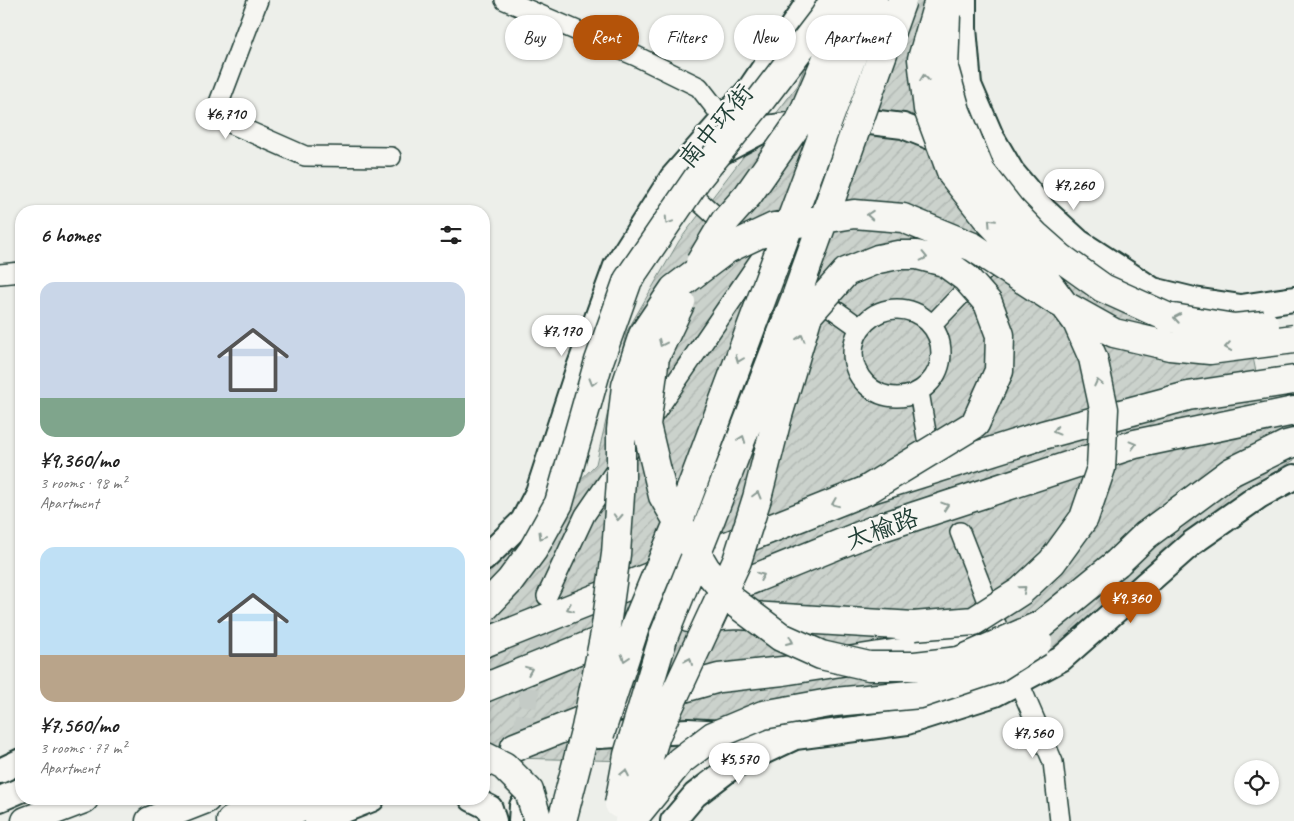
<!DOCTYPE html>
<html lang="en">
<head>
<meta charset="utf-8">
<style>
	body { margin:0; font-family:Caveat,"LXGW WenKai TC",sans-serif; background:#f6f6f6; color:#222; height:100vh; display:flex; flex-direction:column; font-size:19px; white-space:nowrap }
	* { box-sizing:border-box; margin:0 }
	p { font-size:16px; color:#767676 }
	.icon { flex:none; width:28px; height:28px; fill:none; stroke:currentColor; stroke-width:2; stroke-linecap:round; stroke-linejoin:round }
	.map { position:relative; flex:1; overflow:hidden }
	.panel { position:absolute; left:15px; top:205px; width:475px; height:600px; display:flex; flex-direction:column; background:#fff; border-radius:20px; box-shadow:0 1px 4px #0004 }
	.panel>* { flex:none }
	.banner { position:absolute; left:505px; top:15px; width:475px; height:45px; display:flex; gap:10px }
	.tools { position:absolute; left:1234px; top:760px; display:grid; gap:10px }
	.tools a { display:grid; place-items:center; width:45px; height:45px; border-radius:50%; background:#fff; box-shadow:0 1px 4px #0004; font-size:25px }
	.price { position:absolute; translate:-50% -42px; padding:0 11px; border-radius:18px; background:#fff; color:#222; font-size:16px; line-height:32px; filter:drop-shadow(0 1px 2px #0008) }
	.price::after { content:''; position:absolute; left:50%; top:30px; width:15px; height:11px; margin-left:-8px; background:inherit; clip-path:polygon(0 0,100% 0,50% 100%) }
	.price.selected { background:#b45309; color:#fff }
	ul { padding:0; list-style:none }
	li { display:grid; align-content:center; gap:10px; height:265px; padding:0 25px }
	li span { display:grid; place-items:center; height:155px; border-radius:15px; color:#555 }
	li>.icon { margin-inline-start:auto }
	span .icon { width:90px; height:90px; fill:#fffc; stroke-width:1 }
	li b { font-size:21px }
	h2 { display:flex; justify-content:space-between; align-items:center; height:60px; padding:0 25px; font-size:21px }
	.chip { padding:0 18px; border-radius:22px; background:#fff; box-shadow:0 1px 4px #0004; font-size:18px; line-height:45px }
	.chip.selected { background:#b45309; color:#fff }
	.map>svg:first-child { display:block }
	.garden { fill:url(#garden-furrows); stroke:#758880 }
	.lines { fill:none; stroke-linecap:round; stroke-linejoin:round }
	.minor-tunnel { stroke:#c4cbc6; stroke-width:19; stroke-dasharray:19 9; stroke-linecap:butt }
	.minor-casing { stroke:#1f3d34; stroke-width:22 }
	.major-casing { stroke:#1f3d34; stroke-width:28 }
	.highway-casing { stroke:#1f3d34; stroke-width:31 }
	.minor { stroke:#f6f6f2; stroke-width:19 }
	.major { stroke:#f6f6f2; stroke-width:24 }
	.highway { stroke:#f6f6f2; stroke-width:28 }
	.highway-bridge-casing { stroke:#1f3d34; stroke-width:31; stroke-linecap:butt }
	.highway-bridge { stroke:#f6f6f2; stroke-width:28 }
	.oneway { stroke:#8a9a93 }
	.labels { text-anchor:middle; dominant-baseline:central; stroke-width:5; stroke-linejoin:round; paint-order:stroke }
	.street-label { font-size:25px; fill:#1f3d34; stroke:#f6f6f2 }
</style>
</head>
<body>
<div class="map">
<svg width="1294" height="821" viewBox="0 0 1294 821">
	<defs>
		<pattern id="garden-furrows" width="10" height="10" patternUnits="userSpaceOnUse" patternTransform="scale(1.25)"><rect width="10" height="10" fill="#cbd2cc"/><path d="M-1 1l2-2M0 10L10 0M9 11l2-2" fill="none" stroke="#aeb5b0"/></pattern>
	</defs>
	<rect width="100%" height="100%" fill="#edefea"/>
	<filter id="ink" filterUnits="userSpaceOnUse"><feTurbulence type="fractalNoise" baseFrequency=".02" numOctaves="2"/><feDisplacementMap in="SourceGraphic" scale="10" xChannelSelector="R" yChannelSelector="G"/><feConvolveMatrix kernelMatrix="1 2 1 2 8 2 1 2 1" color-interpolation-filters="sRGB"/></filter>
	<g filter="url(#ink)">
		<!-- garden -->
		<path class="garden" d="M829,0h99l-2,146 43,71 284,140 14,71 27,-6v38l-52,32 -40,32 -142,130 -121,26 -167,23 -104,59 -155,-4 -29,-6v-183l35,-25 77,-80 30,-131 53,-92 119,-156z"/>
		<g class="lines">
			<!-- minor-tunnel -->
			<path class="minor-tunnel" d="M934,458l26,74
				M522,734l23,-124"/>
			<!-- minor casing -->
			<g class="minor-casing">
				<path id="minor" d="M258,0l-44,116 91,40 86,1
					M505,0l131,56 63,31 25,32
					M680,184l52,47
					M766,261l94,67
					M0,274l21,-2
					M853 353a44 44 0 1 1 88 0a44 44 0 1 1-88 0Z
					M932,325l70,-73
					M919,392l8,46
					M960,532l59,151 34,79 7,59
					M547,596l38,-81 176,-257"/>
			</g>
			<!-- major casing -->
			<g class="major-casing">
				<path id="major" d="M964,0v28l5,57 22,51 21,36 32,38 35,32 74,48 41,10 47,7 53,-8
					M718,154l49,-26 70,-10 66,8 48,19
					M484,559l39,-38 15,-29 39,-119 39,-107 56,-88 77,-88 61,-90
					M581,737l107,-6 107,6 112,-15 88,-28 66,-35 131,-116 67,-47 35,-19
					M0,771l21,-10
					M0,799l21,-9
					M472,799l18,9 4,13
					M275,821l52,-22
					M317,821l55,-22
					M521,821l1,-15
					M673,821l22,-26 38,-29 60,-28"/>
			</g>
			<!-- highway casing -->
			<g class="highway-casing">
				<path id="highway" d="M1117,563l29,-28 85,-63 55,-27 8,-2
					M689,618l48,-3 177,11
					M484,643l381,-152 178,-56 145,-39 106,-16
					M484,688l395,-160 256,-84 159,-33
					M515,747l101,-40 103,-29 64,-7 116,-18 41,-10 34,-22
					M26,821l58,-22
					M150,821l56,-22
					M231,821l56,-22"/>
			</g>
			<!-- minor -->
			<use href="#minor" class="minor"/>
			<!-- major -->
			<use href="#major" class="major"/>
			<!-- highway -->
			<use href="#highway" class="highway"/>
			<!-- highway-bridge casing -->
			<g class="highway-bridge-casing">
				<path id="highway-bridge" d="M946,15l-2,53 12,43 25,61 29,37 25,26 26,23 42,30 64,29 67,11 31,-3
					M700,263l25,-42 23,-26 52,-74 52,-121
					M681,302l-26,55 -9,68 17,71 43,73 27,32 48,36 40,18 48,11h46l44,-5 82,-36 76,-62
					M484,608l26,-27 23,-31 26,-47 40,-142 29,-81 69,-101 63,-78 64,-84 10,-17
					M914,626l60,-5 47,-30 31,-29 32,-44 17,-50 3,-59 -11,-51 -16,-36 -32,-43 -59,-62 -34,-43 -24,-65 -6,-50 17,-59
					M600,734l36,-110 46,-111 191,-513
					M484,756l20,10 25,25 9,30
					M619,804l9,-49 36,-120 47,-117 86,-224 105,-294
					M637,814l43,-53 33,-25 50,-21 72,-13 85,-8 75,-25 43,-27
					M562,821l24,-93 19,-95 11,-79 5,-74v-50l5,-44 17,-51 31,-46 53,-40 47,-22 80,-13 49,4 70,29 82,53 59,33 56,13 40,4 84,-11
					M629,821l27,-86 81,-174 20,-63 21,-83 30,-100 38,-43 32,-13 20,-4h19l27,7 22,16 22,25 12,32 -1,36 -24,53 -110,67"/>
			</g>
			<!-- highway-bridge -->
			<use href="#highway-bridge" class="highway-bridge"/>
		</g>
		<!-- one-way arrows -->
		<defs><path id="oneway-chevron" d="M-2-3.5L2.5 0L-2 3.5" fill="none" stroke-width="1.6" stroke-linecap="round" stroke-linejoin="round" transform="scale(1.25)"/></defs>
		<g class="oneway">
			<use href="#oneway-chevron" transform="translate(924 78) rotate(-96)"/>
			<use href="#oneway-chevron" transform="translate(870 215) rotate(-176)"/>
			<use href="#oneway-chevron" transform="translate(668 221) rotate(124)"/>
			<use href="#oneway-chevron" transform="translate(991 222) rotate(-133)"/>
			<use href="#oneway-chevron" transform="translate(924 257) rotate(13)"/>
			<use href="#oneway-chevron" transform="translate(1177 318) rotate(-170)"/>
			<use href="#oneway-chevron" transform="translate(801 338) rotate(-73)"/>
			<use href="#oneway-chevron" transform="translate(662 343) rotate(115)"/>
			<use href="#oneway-chevron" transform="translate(1228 347) rotate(171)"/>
			<use href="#oneway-chevron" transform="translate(739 359) rotate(111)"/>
			<use href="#oneway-chevron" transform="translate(593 382) rotate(106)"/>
			<use href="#oneway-chevron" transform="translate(1098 383) rotate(-103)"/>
			<use href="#oneway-chevron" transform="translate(1056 431) rotate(165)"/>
			<use href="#oneway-chevron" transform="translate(742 439) rotate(-69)"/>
			<use href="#oneway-chevron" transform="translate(1133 445) rotate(-15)"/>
			<use href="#oneway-chevron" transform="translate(757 495) rotate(-75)"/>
			<use href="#oneway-chevron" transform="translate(835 503) rotate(158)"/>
			<use href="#oneway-chevron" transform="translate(945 506) rotate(-18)"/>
			<use href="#oneway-chevron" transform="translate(618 517) rotate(93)"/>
			<use href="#oneway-chevron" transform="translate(542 536) rotate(121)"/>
			<use href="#oneway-chevron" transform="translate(761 576) rotate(-22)"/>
			<use href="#oneway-chevron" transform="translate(1023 589) rotate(-40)"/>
			<use href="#oneway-chevron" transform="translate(570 608) rotate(158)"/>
			<use href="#oneway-chevron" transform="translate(790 641) rotate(24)"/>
			<use href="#oneway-chevron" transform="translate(625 658) rotate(108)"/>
			<use href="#oneway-chevron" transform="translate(689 661) rotate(-66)"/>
			<use href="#oneway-chevron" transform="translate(529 670) rotate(-22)"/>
			<use href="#oneway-chevron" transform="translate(625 773) rotate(-79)"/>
		</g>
	</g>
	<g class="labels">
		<!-- street labels -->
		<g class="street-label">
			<text transform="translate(716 126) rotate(-50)">南中环街</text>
			<text transform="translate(882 529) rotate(-20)">太榆路</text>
		</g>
	</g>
</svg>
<div class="tools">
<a><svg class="icon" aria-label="locate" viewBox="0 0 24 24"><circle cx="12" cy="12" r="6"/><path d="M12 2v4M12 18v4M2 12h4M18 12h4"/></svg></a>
</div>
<b class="price" style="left:226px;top:140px">¥6,710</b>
<b class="price" style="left:1074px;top:211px">¥7,260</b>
<b class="price" style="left:562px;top:357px">¥7,170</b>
<b class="price selected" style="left:1131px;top:624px">¥9,360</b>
<b class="price" style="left:1033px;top:759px">¥7,560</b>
<b class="price" style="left:739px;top:785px">¥5,570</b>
<div class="banner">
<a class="chip">Buy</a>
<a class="chip selected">Rent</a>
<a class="chip">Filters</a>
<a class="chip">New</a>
<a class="chip">Apartment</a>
</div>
<section class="panel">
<h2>6 homes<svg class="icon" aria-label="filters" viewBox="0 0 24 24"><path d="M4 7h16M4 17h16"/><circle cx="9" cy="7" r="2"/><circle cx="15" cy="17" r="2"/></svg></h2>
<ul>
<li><span style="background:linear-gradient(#c9d6e8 75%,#7fa58c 0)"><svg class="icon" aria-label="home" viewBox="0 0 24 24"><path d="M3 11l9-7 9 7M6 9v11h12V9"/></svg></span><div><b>¥9,360/mo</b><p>3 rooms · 98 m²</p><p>Apartment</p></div></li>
<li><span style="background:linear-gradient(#bfe0f5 70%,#b9a48a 0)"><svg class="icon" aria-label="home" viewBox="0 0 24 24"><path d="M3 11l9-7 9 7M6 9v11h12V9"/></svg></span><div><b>¥7,560/mo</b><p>3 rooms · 77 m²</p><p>Apartment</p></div></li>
</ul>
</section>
</div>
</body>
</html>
